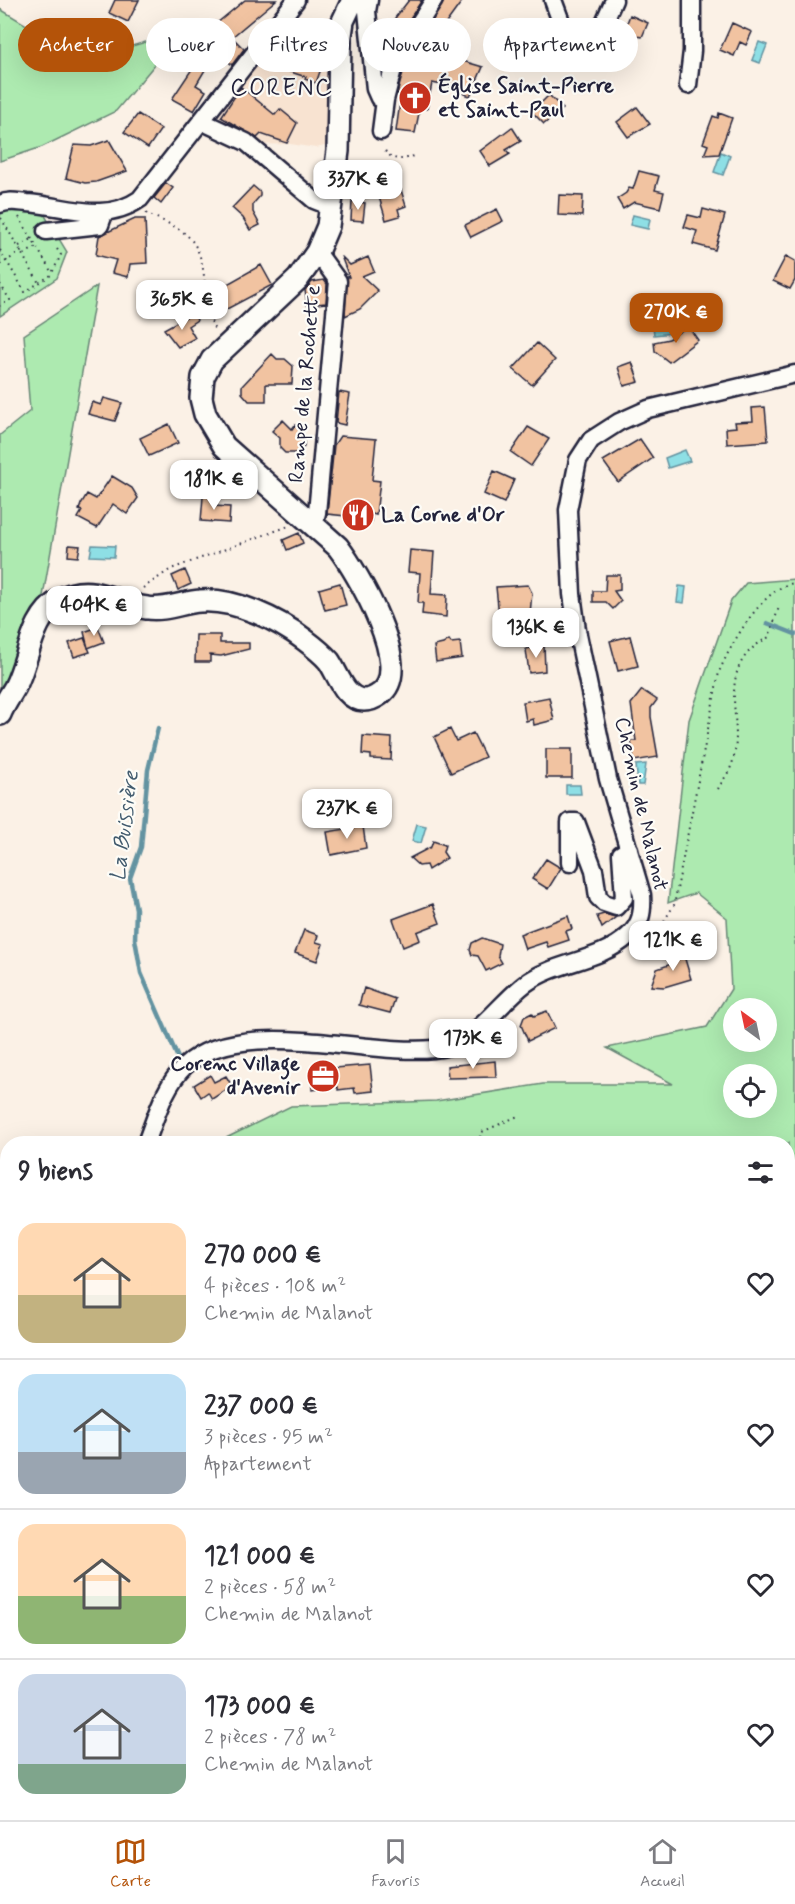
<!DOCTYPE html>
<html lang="fr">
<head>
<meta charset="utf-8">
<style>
	body { margin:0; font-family:Mynerve,sans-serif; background:#f2f2f3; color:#2b2b33; height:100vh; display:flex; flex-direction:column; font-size:22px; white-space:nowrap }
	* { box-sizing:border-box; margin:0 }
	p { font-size:20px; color:#7c7c81 }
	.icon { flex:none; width:33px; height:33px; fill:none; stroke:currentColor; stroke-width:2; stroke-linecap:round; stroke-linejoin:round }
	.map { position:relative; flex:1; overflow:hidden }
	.panel { position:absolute; left:0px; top:1136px; width:795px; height:686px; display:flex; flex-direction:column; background:#fff; border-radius:24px 24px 0 0; box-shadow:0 6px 24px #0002 }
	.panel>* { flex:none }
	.top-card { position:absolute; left:18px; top:18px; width:759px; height:54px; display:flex; gap:12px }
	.needle { width:39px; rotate:327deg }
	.tools { position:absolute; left:723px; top:998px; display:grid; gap:12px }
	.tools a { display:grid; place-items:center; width:54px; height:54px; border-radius:50%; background:#fff; box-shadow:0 6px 24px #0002; font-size:30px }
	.price { position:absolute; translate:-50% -51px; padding:0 14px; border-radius:12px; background:#fff; color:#222; font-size:20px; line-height:39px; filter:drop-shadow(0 2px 3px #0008) }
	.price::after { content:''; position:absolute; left:50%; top:36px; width:18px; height:14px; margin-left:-9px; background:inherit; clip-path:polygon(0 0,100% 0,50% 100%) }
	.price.current { background:#b45309; color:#fff }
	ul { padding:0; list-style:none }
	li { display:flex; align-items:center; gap:18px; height:150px; padding:0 18px }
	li+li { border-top:2px solid #e1e1e2 }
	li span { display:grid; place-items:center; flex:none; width:168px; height:120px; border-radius:18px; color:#555 }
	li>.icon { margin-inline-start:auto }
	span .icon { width:72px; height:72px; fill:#fffc; stroke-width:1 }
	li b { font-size:26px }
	h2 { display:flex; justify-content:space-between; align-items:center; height:72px; padding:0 18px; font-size:26px }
	.chip { padding:0 21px; border-radius:27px; background:#fff; box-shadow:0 6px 24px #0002; font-size:21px; line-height:54px }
	.chip.current { background:#b45309; color:#fff }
	.tab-bar { display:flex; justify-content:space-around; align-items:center; height:84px; border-top:2px solid #e1e1e2; background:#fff; font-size:16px; color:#7c7c81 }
	.tab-bar a { display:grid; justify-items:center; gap:3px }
	.tab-bar .current { color:#b45309 }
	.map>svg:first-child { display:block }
	.built { fill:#f8e3d1 }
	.green { fill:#adeab0; stroke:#688676; stroke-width:1.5; fill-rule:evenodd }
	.water { fill:#8edfe5; stroke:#6393a1; stroke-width:1.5 }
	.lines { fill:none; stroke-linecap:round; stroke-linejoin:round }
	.stream { stroke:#6393a1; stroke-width:4.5 }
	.building { fill:#f1c3a1; stroke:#22223b; stroke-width:1.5 }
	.minor-casing { stroke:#22223b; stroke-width:21 }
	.major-casing { stroke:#22223b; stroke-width:26 }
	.path { stroke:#22223b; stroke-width:2; stroke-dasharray:1.5 4.5; stroke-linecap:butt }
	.minor { stroke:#fdfcf7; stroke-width:16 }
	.major { stroke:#fdfcf7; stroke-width:21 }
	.labels { text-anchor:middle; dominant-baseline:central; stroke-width:4.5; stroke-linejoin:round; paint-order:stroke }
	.poi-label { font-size:21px; font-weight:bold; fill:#22223b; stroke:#fdfcf7; text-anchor:start }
	.street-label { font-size:21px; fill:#22223b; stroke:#fdfcf7 }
	.water-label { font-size:22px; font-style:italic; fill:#425b6e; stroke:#fdfcf7 }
	.quarter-label { font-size:24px; letter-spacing:1.5px; fill:#22223b; stroke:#fdfcf7 }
</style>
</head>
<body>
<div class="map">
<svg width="795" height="1820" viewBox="0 0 795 1820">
	<rect width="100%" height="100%" fill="#fbf1e6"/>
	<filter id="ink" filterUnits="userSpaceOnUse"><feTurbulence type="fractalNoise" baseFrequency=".0167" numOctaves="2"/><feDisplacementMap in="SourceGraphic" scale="12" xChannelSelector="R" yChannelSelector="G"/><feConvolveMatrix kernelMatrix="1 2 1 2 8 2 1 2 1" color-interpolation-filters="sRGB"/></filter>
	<g filter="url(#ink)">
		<!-- built -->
		<path class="built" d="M266,42l63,23v80l-13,3 -26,-4 -38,1 -39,-33z
			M795,1539v98l-7,11v-97z
			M788,1661l7,5v103l-7,10z
			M463,1814h297l-5,6h-299z"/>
		<!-- green -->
		<path class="green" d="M0,9l35,21 37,40 29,-26 31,2 38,-11 -14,28 -40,48 -74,36 -42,14z
			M8,207l33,2 26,43 -10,26 -57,38v-105z
			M97,286l-55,316 -42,97v-264l30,-24 -6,-76z
			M795,579v959l-7,12v-407h-572l75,-37 145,-5 107,-17h130l-66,-36 100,-21 24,-38 -4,-71 -31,-25 -28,10 21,-183 42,-119 15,-18zM734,1008h32v33h-32zM734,1074h32v33h-32z
			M7,1353v149l-7,-5v-61l6,-14 -6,-15v-51z
			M7,1588l1,226h48l-11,6h-45v-228z
			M143,1814h112l-10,6h-95z"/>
		<!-- water -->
		<path class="water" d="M759,42l8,3 -7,18 -8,-3z
			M721,152l9,4 -7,19 -9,-3z
			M633,215l17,4 -2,10 -18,-4z
			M672,322l1,11 -19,2 -1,-9z
			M685,450l5,11 -22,7 -3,-10z
			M92,545l23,1 -1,11 -24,-1z
			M679,586l7,1 -2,16 -7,-1z
			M646,764l-3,21h-5l-2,-20z
			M566,785h14l1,9h-15z
			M417,824l9,2 -5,17 -9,-2z"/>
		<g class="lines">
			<!-- stream -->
			<path class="stream" d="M767,623l28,11
				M158,728l-10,42 -7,77 -11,31 6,31 -1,30 6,34 40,92
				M788,1469l7,5"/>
		</g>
		<!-- building -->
		<path class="building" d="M115,0h24l-11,22 -19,-9z
			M245,0h31l-44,37 12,12 -12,16 -23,-23 -8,8 -11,-10 17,-17 4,5z
			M409,0h13l-17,26 -10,-8z
			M444,0h19l-35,48 -9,-5z
			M630,15l18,8 -6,14 -5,-1 -7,18 -13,-5z
			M732,23l20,9 -6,13 -6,-3 -6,14 -14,-6z
			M274,45l38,16v-2l11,4 -7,20 -11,-4 1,-2 -40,-13z
			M432,52l51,15 -13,29 -14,-5 1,-3 -25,-5 -5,26 -7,-1 -5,25 -19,-2 5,-36 -4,-1 8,-29z
			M196,63l9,7 -9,15 10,6 -12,20 -22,-12z
			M241,87l34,28 5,-6 17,14 -10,20 -26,-9 -4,4 -36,-21z
			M549,95l14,14 -19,15 -12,-12z
			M637,107l13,17 -22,13 -11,-15z
			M719,113l13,5 -13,36 -15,1 4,-10 -5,-2 10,-27 5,2z
			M138,114l23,15 -13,19 -24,-16z
			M512,127l9,14 -15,9 4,4 -20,12 -10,-15z
			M109,140l18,31 -31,11 -11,1 -19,-5 8,-33 17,1z
			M639,171l20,5 -4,14 9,2 -4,16 -26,-6 -11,7 -6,-10 9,-6 3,-5 4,1z
			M166,183l7,5 -12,16 -7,-6z
			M253,186l7,6v4l-7,8v8l7,13 -10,5 -7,-12 -11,-10z
			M401,190l5,16 -8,3 2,7 -14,4 -7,-23z
			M559,195l24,1 -1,20 -24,-1z
			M352,201l13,2 -2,18 -12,-1z
			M497,209l6,12 -32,16 -6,-12z
			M703,209l22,6 -10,35 -22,-6 4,-13 -13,-4 4,-12 13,3z
			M135,219h10l2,44 -17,1 -2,13 -16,-4 4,-13 -20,-5 3,-19z
			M341,256l9,9 18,-8 6,14 -12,5 16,15 -18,18 -15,7 2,-39h2z
			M786,256l9,5v19l-5,9 -17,-8z
			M261,265l11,20 -47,25 -10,-19z
			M324,280l3,4 -1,19 -19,2 -2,-15 7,-8z
			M193,313l4,7 -9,6 7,12 -17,9 -14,-18z
			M688,326l10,14 -29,22 -14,-11 -1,-9 15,-3z
			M537,343l18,17 -23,25 -19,-16z
			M272,354l5,5h8l8,7 -1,18h-26v17h-17l-7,-8v-7z
			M632,362l7,20 -15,4 -6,-19z
			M339,392l11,2 -5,31 -9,-2z
			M104,398l18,5 -7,18 -27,-7 4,-12 9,3z
			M765,407l3,34 -41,3 -1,-16 10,-1 -1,-5 18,-1 -1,-13z
			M283,420l9,9 3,-4 9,10v12l-7,6h-12l-5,-5v-10l-8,-7z
			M169,424l9,19 -29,13 -9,-18z
			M528,427l21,12 -18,27 -20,-14z
			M340,436l36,3 -4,41 8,1 -4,34 -4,-1 -1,9 -15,-1v-5l-29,-3 7,-69z
			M640,439l13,19 -35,24 -15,-21z
			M494,471l20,9 -10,23 -20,-9z
			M112,476l20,12 6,10 -11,16 -14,-10 -16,24 -19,-10 4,-7 -3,-1 2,-6 6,-10 9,5z
			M204,485l10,21 16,1 -1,16 -28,-2z
			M299,533l4,10 -16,7 -4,-10z
			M69,545l11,1 -2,11 -10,-1z
			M410,550l24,2 -3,42 16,1 -1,22 -24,-3 1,-11h-5l2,-30 -12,-1z
			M185,570l6,14 -13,6 -6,-14z
			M606,575h14v15l-6,1 7,10 -8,8 -7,-7h-13v-11h12z
			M340,583l6,22 -21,5 -6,-21z
			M528,585l4,8 -3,31 -29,2 -4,-39z
			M98,627l6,15 -16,6 -4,-16z
			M196,635h24v8h29v6l-28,7 -11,-1v7h-15z
			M630,636l8,30 -20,5 -8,-30z
			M84,638l6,14 -16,5 -5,-14z
			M449,640l2,3 9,-1 2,16 -26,4 -2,-16 9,-2z
			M544,645l1,26 -16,2 -3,-24z
			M642,690l15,10 -6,8v9l7,40 -24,4 -3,-20h5l-5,-37z
			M549,697l5,23 -20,5 -1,-6 -7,2 -3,-19z
			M450,729l6,12 17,-8 12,24 -34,16 -17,-36z
			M363,736l29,2 -1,22 -20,-1v-4l-9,-1z
			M546,749h26v29h-26z
			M363,826l3,22 -35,7 -4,-23z
			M433,841l12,4 -2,7 4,6 -19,12 -2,-5 -7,1 -9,-8 21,-11z
			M546,859l15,9 -13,21 -16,-10z
			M433,904l7,19 -23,9 3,8 -17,7 -10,-28z
			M604,914l12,3 -14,11 -5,-12z
			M568,916l4,13 -6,2 3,9 -21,7 -2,-5 -21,7 -5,-15z
			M304,930l14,5 -2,7 7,2 -6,17 -22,-8z
			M482,938l18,6 -2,12 4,7 -16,8 -8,-15 -6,-1 -2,-5 2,-7z
			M682,949l9,30 -27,8 -13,-1 6,-17 17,-6 -3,-10z
			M364,988l31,11 -5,14 -31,-8z
			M547,1011l8,17 -27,13 -7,-16 3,-8 8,-4 2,3z
			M495,1061l1,16 -48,1 -1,-12z
			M370,1065l3,26 -18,2 -1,-5 -16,2v-3l-26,3 -1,-20z
			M210,1075l4,7 12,-6 6,10 -20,13 -4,-7 -7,5 -7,-12z"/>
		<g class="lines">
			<!-- minor casing -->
			<g class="minor-casing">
				<path id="minor" d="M369,0l-2,11 8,78 4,9 6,2
					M553,0l14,38 14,9 15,-7 18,-40
					M688,85l4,-34v-51
					M201,121l45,21 68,58 18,7
					M381,131l4,-31 10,-39 39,-61
					M0,204c9,-4 17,-2 27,-1 40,3 77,21 113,-4l156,-199
					M46,231l54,-6 4,-11
					M313,526l4,-13 21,-232 -21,-29
					M570,863v-41h6l18,48 4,27 6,6 12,4 8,-9 -3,-44 8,-5
					M146,1143c10,-26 18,-57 39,-77 53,-51 181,-10 249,-17 40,-3 62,-43 91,-65 30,-23 75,-22 103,-48 13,-11 15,-24 14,-41l-34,-116 -31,-149 -5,-36 -4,-84 10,-50 13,-20 28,-18 29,-13 147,-35
					M0,1367l8,-3
					M788,1797l7,-10
					M769,1820l5,-6"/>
			</g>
			<!-- major casing -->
			<g class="major-casing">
				<path id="major" d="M0,714c4,-10 10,-18 15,-27 15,-29 15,-69 45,-87 31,-19 55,4 87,8 18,3 36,-6 53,-7 34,-3 79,19 105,39 8,6 17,13 24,21 9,13 16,39 35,39 6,0 12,-3 16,-6 35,-25 -23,-122 -42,-147l-114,-101 -19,-32 -4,-16 2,-21 9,-17 86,-81 19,-27 11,-26 10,-75 2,-109 3,-21 10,-21"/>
			</g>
			<!-- path -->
			<path class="path" d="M385,151c10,12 19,8 32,4
				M146,213c12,6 26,11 37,19 31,23 15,69 33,100
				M19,217l33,56
				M1,218l38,65
				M19,246l13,-7
				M0,250l25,42 26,-17 10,-20 -6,-9
				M24,254l13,-7
				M0,265l22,-14
				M0,284l10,16 -10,6
				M143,588l28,-19 118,-43
				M718,789c4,-8 11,-16 14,-25 15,-44 -22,-96 37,-127l10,-30
				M651,933l12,-10 11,-18 45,-233c12,-28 44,-86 76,-89
				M478,1143l4,-11 36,-16"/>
			<!-- minor -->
			<use href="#minor" class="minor"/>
			<!-- major -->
			<use href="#major" class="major"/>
		</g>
	</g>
	<!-- icons -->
	<defs>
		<g id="church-disc" transform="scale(1.725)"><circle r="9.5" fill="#c8321e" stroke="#fdfcf7"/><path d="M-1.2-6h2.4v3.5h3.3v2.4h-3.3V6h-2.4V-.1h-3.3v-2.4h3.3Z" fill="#fff"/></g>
		<g id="restaurant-disc" transform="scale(1.725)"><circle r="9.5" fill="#c8321e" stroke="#fdfcf7"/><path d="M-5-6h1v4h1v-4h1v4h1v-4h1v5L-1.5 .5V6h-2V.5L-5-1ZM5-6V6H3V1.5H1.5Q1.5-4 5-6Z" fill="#fff"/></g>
		<g id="office-disc" transform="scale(1.725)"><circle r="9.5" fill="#c8321e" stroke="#fdfcf7"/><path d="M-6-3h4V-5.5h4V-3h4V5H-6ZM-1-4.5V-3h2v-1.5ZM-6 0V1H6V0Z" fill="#fff"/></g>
	</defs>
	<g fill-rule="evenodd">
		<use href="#church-disc" x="415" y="98"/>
		<use href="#restaurant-disc" x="358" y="515"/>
		<use href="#office-disc" x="323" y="1076"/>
	</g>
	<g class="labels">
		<!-- poi labels -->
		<g class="poi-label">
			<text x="438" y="86">Église Saint-Pierre<tspan x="438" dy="24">et Saint-Paul</tspan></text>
			<text x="381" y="515">La Corne d'Or</text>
			<text x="300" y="1064" text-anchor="end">Corenc Village<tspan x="300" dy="24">d'Avenir</tspan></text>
		</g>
		<!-- street labels -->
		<g class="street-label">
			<text transform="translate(305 384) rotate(-85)">Rampe de la Rochette</text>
			<text transform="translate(641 804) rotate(77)">Chemin de Malanot</text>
		</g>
		<!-- water labels -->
		<g class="water-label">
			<text transform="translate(125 826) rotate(-83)">La Buissière</text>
		</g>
		<!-- quarter labels -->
		<g class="quarter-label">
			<text x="282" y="88">CORENC</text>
		</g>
	</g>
</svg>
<div class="tools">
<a><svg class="needle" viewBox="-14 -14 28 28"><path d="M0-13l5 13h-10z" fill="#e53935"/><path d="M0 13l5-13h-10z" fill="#7c7c81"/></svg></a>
<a><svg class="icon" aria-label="locate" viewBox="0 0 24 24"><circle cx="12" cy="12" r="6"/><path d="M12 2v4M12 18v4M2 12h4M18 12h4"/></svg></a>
</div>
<b class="price" style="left:358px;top:211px">337K €</b>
<b class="price" style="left:182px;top:331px">365K €</b>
<b class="price current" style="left:676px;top:344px">270K €</b>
<b class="price" style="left:214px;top:511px">181K €</b>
<b class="price" style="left:94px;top:637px">404K €</b>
<b class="price" style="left:536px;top:659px">136K €</b>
<b class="price" style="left:347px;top:840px">237K €</b>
<b class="price" style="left:673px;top:972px">121K €</b>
<b class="price" style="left:473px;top:1070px">173K €</b>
<div class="top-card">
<a class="chip current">Acheter</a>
<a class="chip">Louer</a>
<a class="chip">Filtres</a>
<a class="chip">Nouveau</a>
<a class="chip">Appartement</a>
</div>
<section class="panel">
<h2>9 biens<svg class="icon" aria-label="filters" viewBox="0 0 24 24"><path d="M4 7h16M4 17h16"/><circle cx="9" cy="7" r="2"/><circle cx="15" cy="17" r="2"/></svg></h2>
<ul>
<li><span style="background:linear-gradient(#ffd9b3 60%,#c2b280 0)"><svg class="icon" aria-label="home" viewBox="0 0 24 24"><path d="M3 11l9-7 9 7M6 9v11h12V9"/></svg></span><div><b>270 000 €</b><p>4 pièces · 108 m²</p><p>Chemin de Malanot</p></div><svg class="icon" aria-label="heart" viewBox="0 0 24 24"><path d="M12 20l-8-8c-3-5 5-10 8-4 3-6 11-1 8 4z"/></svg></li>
<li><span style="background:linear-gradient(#bfe0f5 65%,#9aa5b1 0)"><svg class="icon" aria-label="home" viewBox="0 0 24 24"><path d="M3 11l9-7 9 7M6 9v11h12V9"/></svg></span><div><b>237 000 €</b><p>3 pièces · 95 m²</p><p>Appartement</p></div><svg class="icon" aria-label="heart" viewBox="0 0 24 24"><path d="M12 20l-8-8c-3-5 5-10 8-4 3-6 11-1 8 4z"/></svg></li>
<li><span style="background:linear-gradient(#ffd9b3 60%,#8fb573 0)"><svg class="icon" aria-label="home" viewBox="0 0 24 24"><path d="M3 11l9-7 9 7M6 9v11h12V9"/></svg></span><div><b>121 000 €</b><p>2 pièces · 58 m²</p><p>Chemin de Malanot</p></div><svg class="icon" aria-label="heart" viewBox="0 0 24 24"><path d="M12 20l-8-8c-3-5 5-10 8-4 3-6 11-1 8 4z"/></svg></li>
<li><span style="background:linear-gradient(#c9d6e8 75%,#7fa58c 0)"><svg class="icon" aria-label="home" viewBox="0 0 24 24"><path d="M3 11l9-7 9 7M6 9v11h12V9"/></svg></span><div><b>173 000 €</b><p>2 pièces · 78 m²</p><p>Chemin de Malanot</p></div><svg class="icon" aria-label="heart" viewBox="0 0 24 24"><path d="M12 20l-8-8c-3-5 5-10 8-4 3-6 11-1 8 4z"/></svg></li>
</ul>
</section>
</div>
<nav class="tab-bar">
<a class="current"><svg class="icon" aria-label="map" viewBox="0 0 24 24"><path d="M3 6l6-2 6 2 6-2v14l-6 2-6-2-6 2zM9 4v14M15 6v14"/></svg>Carte</a>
<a><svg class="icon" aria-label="saved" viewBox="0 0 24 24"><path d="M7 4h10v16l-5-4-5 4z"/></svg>Favoris</a>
<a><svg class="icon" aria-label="home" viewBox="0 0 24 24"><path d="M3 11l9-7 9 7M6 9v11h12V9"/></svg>Accueil</a>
</nav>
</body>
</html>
